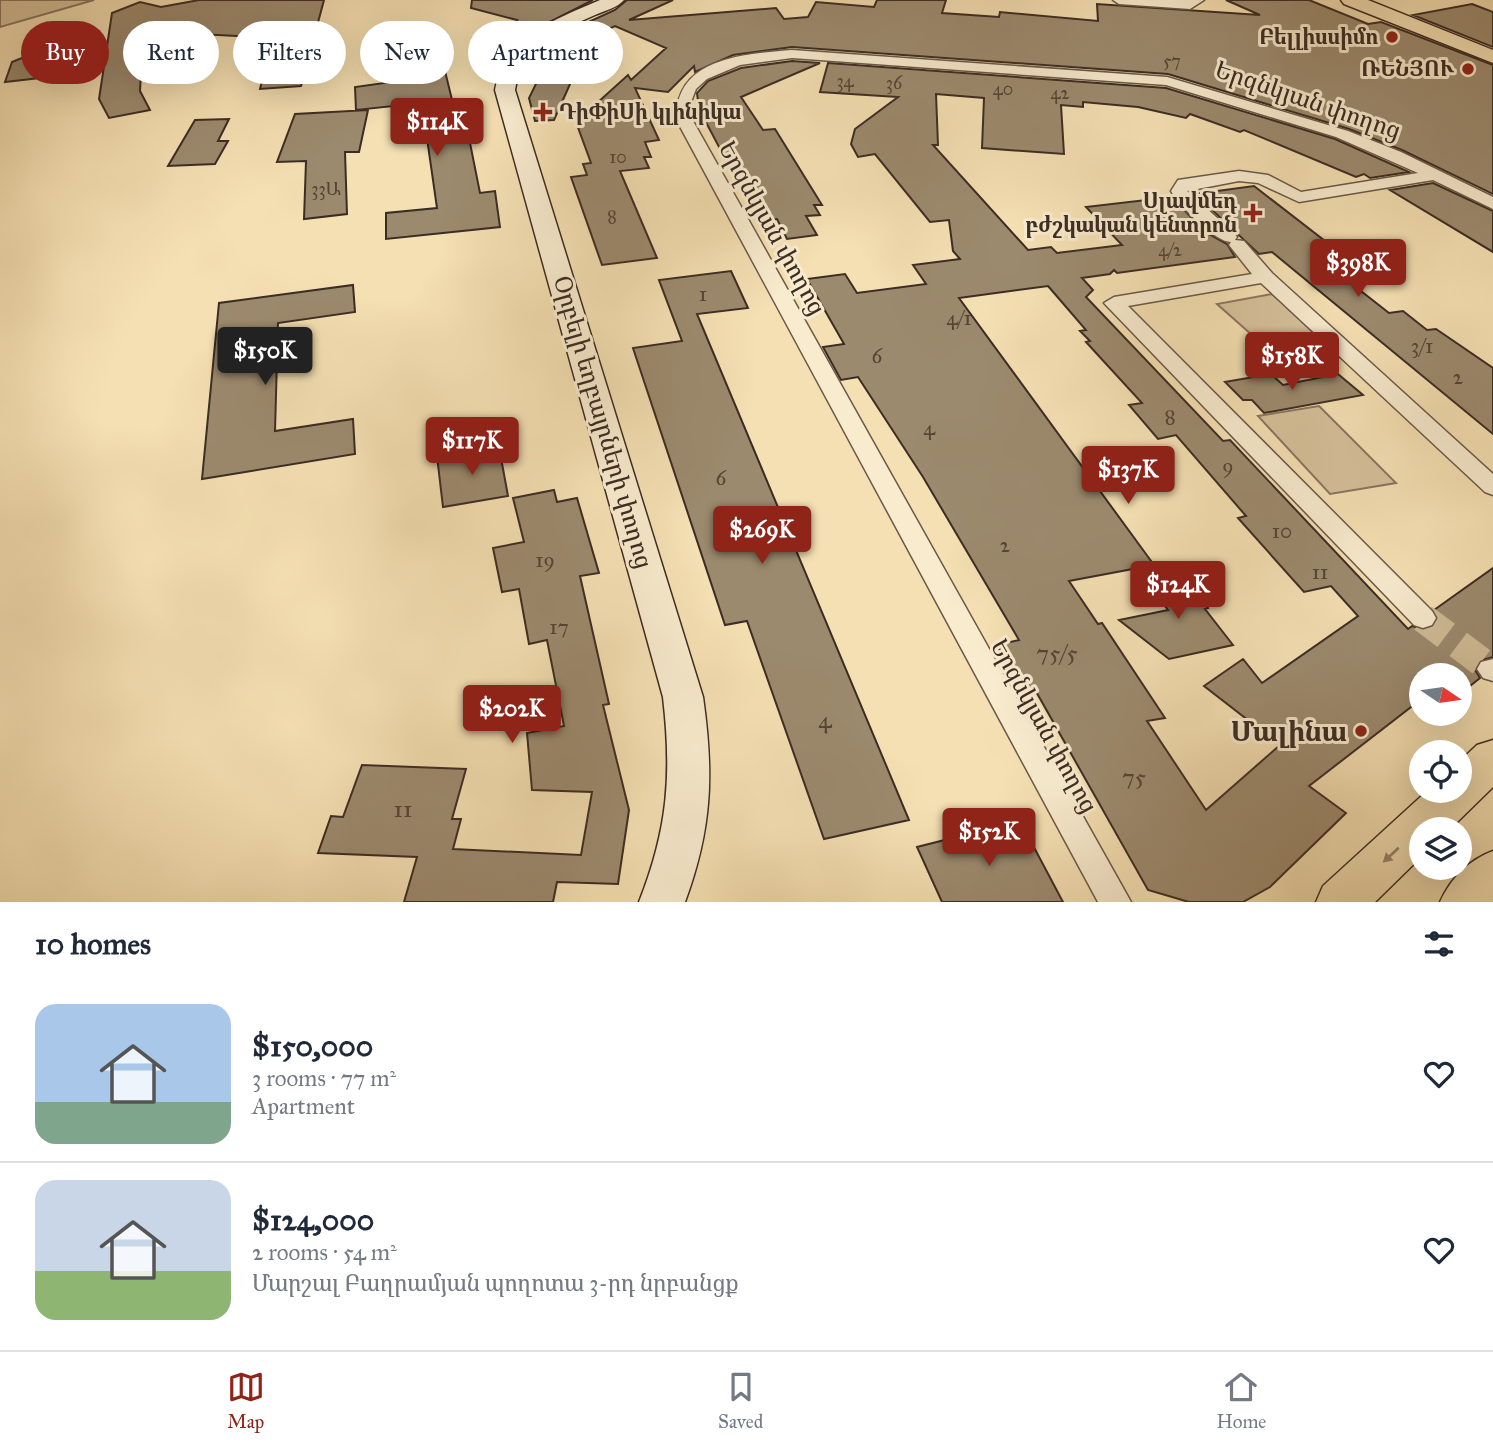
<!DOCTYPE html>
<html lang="en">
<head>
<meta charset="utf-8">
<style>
	body { margin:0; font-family:"IM FELL Great Primer","Noto Serif Armenian",serif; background:#f6f6f7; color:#1f2937; height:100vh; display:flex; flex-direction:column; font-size:26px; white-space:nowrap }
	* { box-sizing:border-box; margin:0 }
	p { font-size:23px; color:#747a83 }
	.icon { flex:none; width:38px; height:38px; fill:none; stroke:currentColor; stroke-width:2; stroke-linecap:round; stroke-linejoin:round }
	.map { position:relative; height:902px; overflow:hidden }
	.drawer { display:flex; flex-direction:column; background:#fff; flex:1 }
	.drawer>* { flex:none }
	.hud { position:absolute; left:21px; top:21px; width:700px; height:63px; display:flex; gap:14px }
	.needle { width:46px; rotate:103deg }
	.buttons { position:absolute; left:1409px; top:663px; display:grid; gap:14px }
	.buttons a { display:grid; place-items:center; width:63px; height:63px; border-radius:50%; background:#fff; box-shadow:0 7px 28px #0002; font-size:35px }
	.price { position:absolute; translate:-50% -60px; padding:0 16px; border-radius:7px; background:#8f2418; color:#fff; font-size:23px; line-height:46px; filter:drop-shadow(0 2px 4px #0008) }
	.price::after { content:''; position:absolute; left:50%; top:42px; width:21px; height:16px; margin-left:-10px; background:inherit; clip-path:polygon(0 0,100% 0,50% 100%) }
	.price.current { background:#222; color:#fff }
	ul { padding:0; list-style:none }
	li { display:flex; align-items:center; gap:21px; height:175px; padding:0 35px }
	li+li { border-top:2px solid #e0e1e3 }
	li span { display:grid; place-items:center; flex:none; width:196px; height:140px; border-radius:21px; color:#555 }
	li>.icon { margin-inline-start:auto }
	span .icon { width:84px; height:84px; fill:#fffc; stroke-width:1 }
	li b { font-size:30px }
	h2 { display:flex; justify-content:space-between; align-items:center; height:84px; padding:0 35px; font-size:30px }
	.tag { padding:0 24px; border-radius:32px; background:#fff; box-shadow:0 7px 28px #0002; font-size:24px; line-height:63px }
	.tag.current { background:#8f2418; color:#fff }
	.tab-bar { display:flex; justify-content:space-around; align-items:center; height:98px; border-top:2px solid #e0e1e3; background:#fff; font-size:19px; color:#747a83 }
	.tab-bar a { display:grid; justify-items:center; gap:4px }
	.tab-bar .current { color:#8f2418 }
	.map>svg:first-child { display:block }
	.green { fill:#d6c19b; stroke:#897660; stroke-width:2 }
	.building { fill:#9c8a6e; stroke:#3c2c24; stroke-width:2; fill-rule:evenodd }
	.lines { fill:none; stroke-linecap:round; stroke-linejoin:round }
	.street-tunnel { stroke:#d0bc96; stroke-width:29; stroke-dasharray:29 15; stroke-linecap:butt }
	.street-casing { stroke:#6a5948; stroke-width:3 }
	.secondary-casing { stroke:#3c2c24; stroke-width:3 }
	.primary-casing { stroke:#3c2c24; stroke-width:3 }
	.street { fill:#f8ebce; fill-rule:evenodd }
	.secondary { fill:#f8ebce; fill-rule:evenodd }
	.primary { fill:#f5e0b3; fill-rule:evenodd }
	.oneway { fill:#98866c }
	.poi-dot { fill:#8f2418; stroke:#f8ebce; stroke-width:2.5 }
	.labels { text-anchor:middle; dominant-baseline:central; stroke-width:6; stroke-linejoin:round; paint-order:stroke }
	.far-number-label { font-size:18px; fill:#544436 }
	.far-poi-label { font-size:21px; font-weight:bold; fill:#3c2c24; stroke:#f8ebce; text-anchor:end }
	.number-label { font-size:21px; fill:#544436 }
	.street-label { font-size:24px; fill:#3c2c24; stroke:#f8ebce }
	.near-number-label { font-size:24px; fill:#544436 }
	.near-poi-label { font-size:28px; font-weight:bold; fill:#3c2c24; stroke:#f8ebce; text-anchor:end }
</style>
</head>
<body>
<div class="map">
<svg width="1493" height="902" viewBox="0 0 1493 902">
	<rect width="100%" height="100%" fill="#f5e0b3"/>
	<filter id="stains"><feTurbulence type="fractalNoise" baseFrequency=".00286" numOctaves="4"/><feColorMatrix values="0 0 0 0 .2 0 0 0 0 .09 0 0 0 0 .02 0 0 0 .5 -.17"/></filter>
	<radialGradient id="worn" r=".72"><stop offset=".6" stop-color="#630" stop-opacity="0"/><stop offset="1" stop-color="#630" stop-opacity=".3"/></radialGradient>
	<!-- green -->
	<path class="green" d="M0,0h94l-94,27z
		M1272,294l73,60 -58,12 -70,-62z
		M1319,406l77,77 -66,11 -72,-78z"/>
	<!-- building -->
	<path class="building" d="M199,0h125l-23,86 -41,3 13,-51 -94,-5 -3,3 -33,1 -3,54 10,19 -41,8 -10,-19 13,-86 28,-11 21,5z
		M472,0h121l-63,32 -24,-2 11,-10 -46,-12z
		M627,0h46l-44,20 147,-12 8,11 24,-2 8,-15 58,5 3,-7h69l-4,13 57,4 1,-5 98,9 -1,-17 163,11 -34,-15h83l59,24 13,-2 112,43v129l-91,-44 -53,-21 -181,-55 -376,-27 -59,8 -38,17 -1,-6 -26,26 -33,-4 24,52 -14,2 6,15h-7l5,11 -29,3 37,87 -55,7 -31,-88 16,-2 -4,-11 8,-1 -15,-41 52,-47 3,5 35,-32 -51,-22 -24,11 -37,83 -19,1 -6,-23 31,-63 55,-25z
		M1472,4l21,8v35l-80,-32z
		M58,43l-10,34 -43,5 7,-20z
		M792,61l28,2 -79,34 22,33 12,-1 47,76h-8l6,10 -14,1 11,19 -30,4 -10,-20 -19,2 -59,-112 -2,-16 11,-12 33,-13z
		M828,63l338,25 169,51 74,33 -39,6 -6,-4 -8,3 -112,-47 -4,2 -50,-18 -4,4 -48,-11 -55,-5v5l-22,-2 3,49 -82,-6 2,-50 -48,-4 2,51h-5l95,105 23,-3 6,6 65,-8 -36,-38 86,-10 33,35 22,12 8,13 -118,16 -3,-3 -4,4 -28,4 11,12 -7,7 137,144 7,-1 178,189 4,-3 12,4 9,-3 5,-8 -4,-9 59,-42v89l-14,4 -4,9 5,8 -20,16v-18h-39v32l-6,-4 -106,82 37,27 -76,74 -27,15h-54l-41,-12 -114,-202 -12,3 -25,-46 22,-5 -96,-163 -65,-100 -17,3 -18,-33 21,-3 -37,-65 38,-5 12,19 69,-9 -13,-19 47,-6 -7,-8 -4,-31 -19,2 -55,-68 -17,3 -7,-13 4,-15 43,-32 -78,-5zM1048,286l38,44 -6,1 10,10 -4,1 56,61 -13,2 29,34 18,-4 70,81 -8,2 66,74 27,-6 27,30 -96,67 -19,-24 -39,27 76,59 -74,65 -59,-89 18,-3 -63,-95 -4,1 -29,-43 85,-16 -195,-267z
		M444,67l10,41h9l17,85 15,-2 5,36 -114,12v-26l51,-5 -15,-105 -66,7 -1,-23 51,-7 -2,-9z
		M368,110l-9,42h-14l2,62 -43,5 2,-58 -29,1 18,-48z
		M229,119l-11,22h10l-13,23 -47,2 27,-46z
		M1433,183l60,28v41l-103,-62z
		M1254,186l93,72 -23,4 65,51 14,-2 24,19 9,-1 57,39v66l-221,-182 -13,2 -64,-60z
		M731,271l17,37 -51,6 212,506 -85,19 -77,-218 -22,4 -92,-277 49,-7 -23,-61z
		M353,285l2,27 -77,11 -3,108 78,-12 2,35 -153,25 17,-176z
		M1271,374l12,11 55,-11 25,21 -99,18 -12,-13h-9l-18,-18z
		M499,447l9,49 -65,11 -6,-51z
		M554,490l3,12 20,-4 22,75 -19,3 29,128 -6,1 26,105 -11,74 -61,-2 -4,20h-149l13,-45 -99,-4 13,-37 12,1 19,-52 104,4 -14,50h9l-8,30 128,6 11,-63 -60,-2 -5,-57 37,-7 -17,-86 -18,4 -10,-55 -17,3 -9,-44 31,-6 -11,-44z
		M1179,572l29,36 -3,1 28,36 -64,14 -50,-39 49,-10 -23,-31z
		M1020,821l43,81h-121l-25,-55z"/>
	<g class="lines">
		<!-- street-tunnel -->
		<path class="street-tunnel" d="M1423,618l68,51"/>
		<!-- street casing -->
		<g class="street-casing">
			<path id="street" d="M1113,0h91l-14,9 -71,-5z
				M792,50l375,27 181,54 53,21 92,45v12l-60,-29 -134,22 -41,-19 -19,-2 -52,10 47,42 3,4 -2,3 9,1 28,32 221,201v21l-8,-3 -224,-209 -133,23 304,305 4,7 -4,7 -9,3 -9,-3 -310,-322 10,-6 138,-23 -23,-29 2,-3c-16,0 -52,-37 -60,-51l7,-11 61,-9 29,4 33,17 117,-19 -82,-36 -170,-52 -374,-27 -52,7 -33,14 -11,10 -5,13 2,19 438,781h-33l-421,-781c-4,-63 67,-67 115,-71z
				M1493,659v22l-10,-3 -6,-9 4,-7z"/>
		</g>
		<!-- secondary casing -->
		<g class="secondary-casing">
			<path id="secondary" d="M600,0h24c-7,8 -20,11 -29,15 -36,16 -74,33 -80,75l188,607c11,77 9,132 -18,205h-46c29,-73 33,-128 24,-205l-168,-607c9,-53 61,-71 105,-90z"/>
		</g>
		<!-- primary casing -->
		<g class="primary-casing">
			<path id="primary" d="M1341,0h27l125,50v13l-149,-59z
				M1493,740v47l-44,43h-28v27l-46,45h-59l7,-16 104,-95h33v-30l17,-16z
				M1493,851v51h-53c11,-24 29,-42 53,-51z"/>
		</g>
		<!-- street -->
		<use href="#street" class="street"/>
		<!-- secondary -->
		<use href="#secondary" class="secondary"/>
		<!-- primary -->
		<use href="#primary" class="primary"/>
	</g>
	<!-- one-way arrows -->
	<defs><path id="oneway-solid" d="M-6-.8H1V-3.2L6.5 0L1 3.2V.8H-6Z" transform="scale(1.75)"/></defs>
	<use class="oneway" href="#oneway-solid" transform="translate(1391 855) rotate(137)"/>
	<!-- markers -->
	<g class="poi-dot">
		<circle cx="1392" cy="37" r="7"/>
		<circle cx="1468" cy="69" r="7"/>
		<path d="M539.5 101.5h7v7h7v7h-7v7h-7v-7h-7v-7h7z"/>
		<path d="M1249.5 202.5h7v7h7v7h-7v7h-7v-7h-7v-7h7z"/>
		<circle cx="1361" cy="731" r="7"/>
	</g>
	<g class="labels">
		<!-- far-number labels -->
		<g class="far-number-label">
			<text x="1172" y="61">57</text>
			<text x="845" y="81">34</text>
			<text x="894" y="83">36</text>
			<text x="1003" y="89">40</text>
			<text x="1060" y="93">42</text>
			<text x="618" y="157">10</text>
			<text x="326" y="189">33Ա</text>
			<text x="612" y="217">8</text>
			<text x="1170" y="250">4/2</text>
		</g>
		<!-- far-poi labels -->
		<g class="far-poi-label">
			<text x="1378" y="37">Բելլիսսիմո</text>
			<text x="1454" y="69">ՌԵՆՅՈՒ</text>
			<text x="559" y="112" text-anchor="start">ԴիՓիՍի կլինիկա</text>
			<text x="1237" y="201">Սլավմեդ<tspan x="1237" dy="24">բժշկական կենտրոն</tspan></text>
		</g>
		<!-- number labels -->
		<g class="number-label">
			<text x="703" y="294">1</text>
			<text x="959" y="318">4/1</text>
			<text x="1422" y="346">3/1</text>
			<text x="877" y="356">6</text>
			<text x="1458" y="377">2</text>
			<text x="1170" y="417">8</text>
			<text x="929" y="428">4</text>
			<text x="1228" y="466">9</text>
			<text x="721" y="478">6</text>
			<text x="1282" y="531">10</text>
			<text x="1005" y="545">2</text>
			<text x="545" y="560">19</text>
			<text x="1320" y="572">11</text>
			<text x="559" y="627">17</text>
		</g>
		<!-- street labels -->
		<g class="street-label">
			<text transform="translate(1308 100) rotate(19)">Երզնկյան փողոց</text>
			<text transform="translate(772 228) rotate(61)">Երզնկյան փողոց</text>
			<text transform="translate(603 422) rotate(74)">Օրբելի եղբայրների փողոց</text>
			<text transform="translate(1044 726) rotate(61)">Երզնկյան փողոց</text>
		</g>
		<!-- near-number labels -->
		<g class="near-number-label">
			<text x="1057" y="653">75/5</text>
			<text x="825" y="720">4</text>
			<text x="1134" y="777">75</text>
			<text x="403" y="809">11</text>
		</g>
		<!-- near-poi labels -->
		<g class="near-poi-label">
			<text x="1347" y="731">Մալինա</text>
		</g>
	</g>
	<rect width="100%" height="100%" filter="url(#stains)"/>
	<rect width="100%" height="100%" fill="url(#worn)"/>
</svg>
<div class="buttons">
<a><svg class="needle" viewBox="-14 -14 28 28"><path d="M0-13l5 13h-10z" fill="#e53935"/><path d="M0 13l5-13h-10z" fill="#747a83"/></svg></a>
<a><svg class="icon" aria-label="locate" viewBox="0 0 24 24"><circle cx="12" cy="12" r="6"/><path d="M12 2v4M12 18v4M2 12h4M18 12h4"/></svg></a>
<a><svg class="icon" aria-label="layers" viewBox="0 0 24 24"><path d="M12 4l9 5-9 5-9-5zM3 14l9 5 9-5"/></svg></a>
</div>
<b class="price" style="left:437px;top:158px">$114K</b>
<b class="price" style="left:1358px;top:299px">$398K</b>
<b class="price current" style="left:265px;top:387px">$150K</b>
<b class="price" style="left:1292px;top:392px">$158K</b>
<b class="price" style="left:472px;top:477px">$117K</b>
<b class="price" style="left:1128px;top:506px">$137K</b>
<b class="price" style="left:762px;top:566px">$269K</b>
<b class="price" style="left:1178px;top:621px">$124K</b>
<b class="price" style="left:512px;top:745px">$202K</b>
<b class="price" style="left:989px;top:868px">$152K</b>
<div class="hud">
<a class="tag current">Buy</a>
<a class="tag">Rent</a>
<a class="tag">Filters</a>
<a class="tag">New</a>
<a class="tag">Apartment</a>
</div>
</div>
<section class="drawer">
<h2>10 homes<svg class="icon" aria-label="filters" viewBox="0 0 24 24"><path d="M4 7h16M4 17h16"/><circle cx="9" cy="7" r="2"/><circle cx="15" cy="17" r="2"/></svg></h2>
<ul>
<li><span style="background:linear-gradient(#a9c7e8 70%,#7fa58c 0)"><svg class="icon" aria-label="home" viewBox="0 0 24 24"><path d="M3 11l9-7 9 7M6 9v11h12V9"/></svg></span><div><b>$150,000</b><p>3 rooms · 77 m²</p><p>Apartment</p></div><svg class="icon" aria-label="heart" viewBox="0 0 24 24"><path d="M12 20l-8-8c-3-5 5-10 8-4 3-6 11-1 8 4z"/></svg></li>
<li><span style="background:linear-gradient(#c9d6e8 65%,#8fb573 0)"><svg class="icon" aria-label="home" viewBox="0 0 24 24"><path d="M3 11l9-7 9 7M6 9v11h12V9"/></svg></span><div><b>$124,000</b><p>2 rooms · 54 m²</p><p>Մարշալ Բաղրամյան պողոտա 3-րդ նրբանցք</p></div><svg class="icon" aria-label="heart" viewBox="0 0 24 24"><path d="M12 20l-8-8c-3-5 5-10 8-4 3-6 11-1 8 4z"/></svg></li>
</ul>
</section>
<nav class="tab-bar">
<a class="current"><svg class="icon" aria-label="map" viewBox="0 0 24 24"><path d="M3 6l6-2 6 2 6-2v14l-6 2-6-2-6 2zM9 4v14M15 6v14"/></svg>Map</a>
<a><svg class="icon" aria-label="saved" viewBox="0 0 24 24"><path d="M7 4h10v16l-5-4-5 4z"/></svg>Saved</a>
<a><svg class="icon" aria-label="home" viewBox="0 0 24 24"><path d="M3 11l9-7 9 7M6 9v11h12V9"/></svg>Home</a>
</nav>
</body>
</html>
